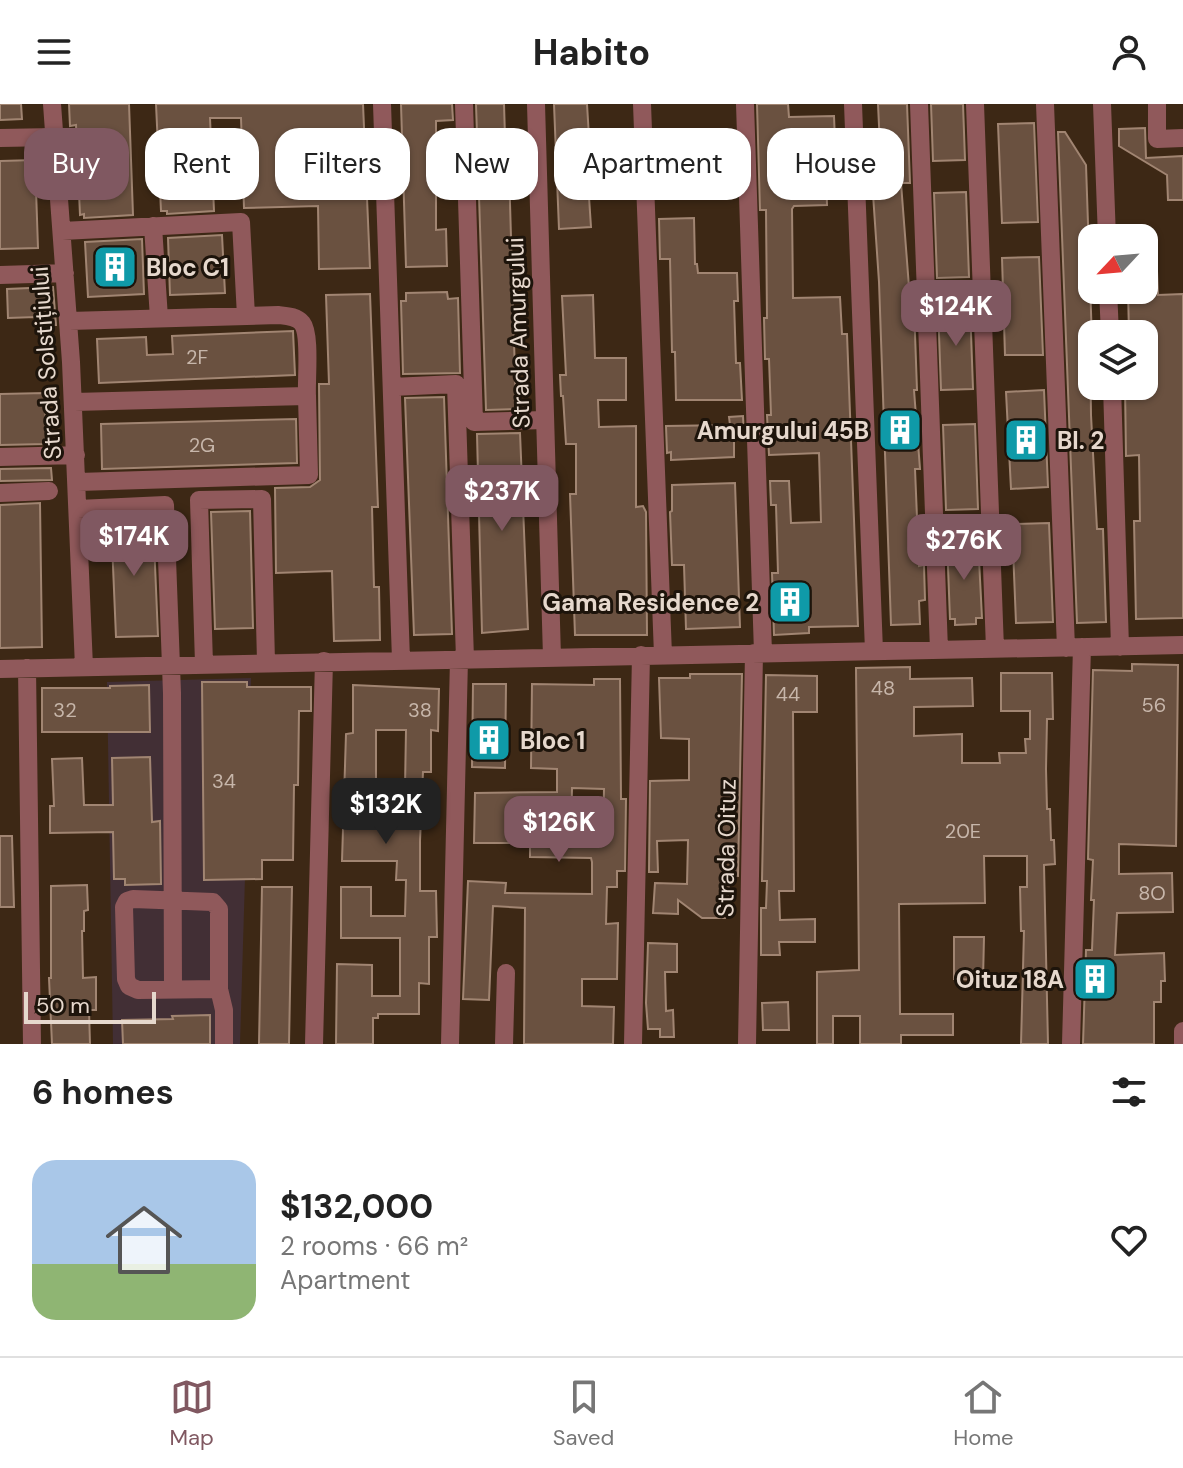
<!DOCTYPE html>
<html lang="en">
<head>
<meta charset="utf-8">
<style>
	body { margin:0; font-family:"DM Sans",sans-serif; background:#f2f2f2; color:#222; height:100vh; display:flex; flex-direction:column; font-size:30px; white-space:nowrap }
	* { box-sizing:border-box; margin:0 }
	p { font-size:26px; color:#767676 }
	.icon { flex:none; width:44px; height:44px; fill:none; stroke:currentColor; stroke-width:2; stroke-linecap:round; stroke-linejoin:round }
	.map { position:relative; height:940px; overflow:hidden }
	.panel { display:flex; flex-direction:column; background:#fff; flex:1 }
	.panel>* { flex:none }
	.banner { position:absolute; left:24px; top:24px; width:1136px; height:72px; display:flex; gap:16px }
	.needle { width:52px; rotate:244deg }
	.buttons { position:absolute; left:1078px; top:120px; display:grid; gap:16px }
	.buttons a { display:grid; place-items:center; width:80px; height:80px; border-radius:16px; background:#fff; box-shadow:0 2px 6px #0004; font-size:40px }
	.scale { position:absolute; left:24px; bottom:20px; width:132px; box-sizing:border-box; padding-left:8px; border:4px solid #e6d8cd; border-top:0; font-size:22px; line-height:28px; white-space:nowrap; color:#e6d8cd; -webkit-text-stroke:6px #1d140b; paint-order:stroke }
	.price { position:absolute; translate:-50% -68px; padding:0 18px; border-radius:16px; background:#805861; color:#fff; font-size:26px; line-height:52px; filter:drop-shadow(0 2px 4px #0008) }
	.price::after { content:''; position:absolute; left:50%; top:48px; width:24px; height:18px; margin-left:-12px; background:inherit; clip-path:polygon(0 0,100% 0,50% 100%) }
	.price.current { background:#222; color:#fff }
	ul { padding:0; list-style:none }
	li { display:flex; align-items:center; gap:24px; height:200px; padding:0 32px }
	li+li { border-top:2px solid #e0e0e0 }
	li span { display:grid; place-items:center; flex:none; width:224px; height:160px; border-radius:24px; color:#555 }
	li>.icon { margin-inline-start:auto }
	span .icon { width:96px; height:96px; fill:#fffc; stroke-width:1 }
	li b { font-size:34px }
	h2 { display:flex; justify-content:space-between; align-items:center; height:96px; padding:0 32px; font-size:34px }
	.pill { padding:0 28px; border-radius:24px; background:#fff; box-shadow:0 2px 6px #0004; font-size:28px; line-height:72px }
	.pill.current { background:#805861; color:#fff }
	header { display:flex; justify-content:space-between; align-items:center; height:104px; padding:0 32px; background:#fff; font-size:36px; font-weight:700 }
	.tab-bar { display:flex; justify-content:space-around; align-items:center; height:112px; border-top:2px solid #e0e0e0; background:#fff; font-size:22px; color:#767676 }
	.tab-bar a { display:grid; justify-items:center; gap:4px }
	.tab-bar .current { color:#805861 }
	.map>svg:first-child { display:block }
	.commercial { fill:#422f35 }
	.building { fill:#6a5140; stroke:#a18572; stroke-width:2; fill-rule:evenodd }
	.lines { fill:none; stroke-linecap:round; stroke-linejoin:round }
	.minor { stroke:#90595b; stroke-width:18 }
	.labels { text-anchor:middle; dominant-baseline:central; stroke-width:6; stroke-linejoin:round; paint-order:stroke }
	.number-label { font-size:20px; fill:#c7b6aa }
	.poi-label { font-size:24px; font-weight:bold; fill:#e6d8cd; stroke:#1d140b; text-anchor:start }
	.street-label { font-size:24px; fill:#e6d8cd; stroke:#1d140b }
</style>
</head>
<body>
<header><svg class="icon" aria-label="menu" viewBox="0 0 24 24"><path d="M4 6h16M4 12h16M4 18h16"/></svg>Habito<svg class="icon" aria-label="person" viewBox="0 0 24 24"><circle cx="12" cy="8" r="4"/><path d="M4 21q1-7 8-7t8 7"/></svg></header>
<div class="map">
<svg width="1183" height="940" viewBox="0 0 1183 940">
	<rect width="100%" height="100%" fill="#3d2815"/>
	<!-- commercial -->
	<path class="commercial" d="M251,574l-11,366h-127l-6,-362z"/>
	<!-- building -->
	<path class="building" d="M0,0h21l1,15 -22,1z
		M69,0h60l4,111 -49,3v-4l-4,1 -4,-90 -6,1z
		M156,0h207l7,164 -51,1 -1,-63 -74,2 -3,-90h-31l4,93 -47,3v-3h-6z
		M401,0h51l1,16 -17,1v109l10,-1 1,37 -41,1z
		M476,0h28l2,65h3l7,240 -30,1z
		M554,0h33l2,33h-4l6,90 -32,2z
		M757,0h31l1,13 45,-1 1,25h-10l2,64 -33,1 -2,3 1,89 47,-1 2,37h5l11,292 -49,1v6l-35,2 -2,-62h6l-2,-68h-5l-1,-24h19l2,42 30,-1 -1,-36 -1,-33 -50,2 -2,-40h4l-2,-56h-4l-1,-41h3l-1,-108h-6z
		M878,0h29l3,79h-9l8,104h3l2,19 3,84h-3l6,79h-5l4,97 5,-1 1,35 -6,1 1,23 -29,1 -12,-343 -6,-88 5,-1 -2,-46h4z
		M931,0h32l2,56 -32,1z
		M1034,19l4,99 -36,1 -4,-99z
		M1145,24l1,30 37,-2v44h-15l-1,-25 -48,-29v-17z
		M1058,28h7l21,33 6,176h-2l1,74 6,114h6l3,93 -29,1z
		M691,34v5l40,-2 1,46 -67,3 -1,-51z
		M35,56l3,88 -38,1v-88z
		M966,88l3,85 -32,1 -3,-85z
		M694,114l1,46h2l1,9h39l1,28h-4l2,62h4l2,37h-66l-1,-48h-3l-2,-93h-10l-1,-40z
		M222,131l3,58 -55,2 -2,-57z
		M142,135l2,55 -56,3 -3,-55z
		M1039,153l4,98h-38l-3,-97z
		M1144,167h13l1,24 25,-1v324l-47,1 -2,-98h6l-1,-66 -13,1 -1,-70h19v-52h-15l-1,-44h16z
		M53,183l3,38h-20v-8l-28,1 -1,-29z
		M447,188l1,7 10,-1 2,75 -57,1 -2,-73h5v-8z
		M370,190l8,213h-6l2,80h5l1,53 -46,1 -2,-70 -56,2 -1,-85 35,-1 10,-7 -1,-96h10l-3,-89z
		M593,191l2,63h31v42h-28l1,27 37,-1v81l7,-1 3,6 1,123h-72l-5,-141h6v-50h-10l-3,-48h-2l-1,-21h6l-4,-79z
		M970,201l3,84 -32,1 -3,-84z
		M293,227l2,44 -196,8 -2,-44 49,-2 1,18 26,-1 -1,-18z
		M1044,286l4,97 -37,2 -5,-97z
		M45,289l1,51 -46,1v-51z
		M444,293l8,237 -38,1 -9,-237z
		M743,312l1,22h-10v19l-63,3v-8l-4,1 -1,-27 64,-1 -1,-8z
		M296,315l1,44 -195,6 -1,-45z
		M975,320l3,85 -32,1 -3,-85z
		M520,329l8,196 -46,4 -5,-199z
		M51,364l1,12 -52,1v-12z
		M735,379l5,144 -54,2 -2,-64h-12l-2,-53 2,-1v-26z
		M40,399l2,144 -42,1v-143z
		M250,407l3,117 -38,1 -4,-117z
		M153,414l5,118 -42,1 -5,-118z
		M1049,419l4,99 -37,1 -4,-99z
		M978,436l4,78h-6v6l-21,1v-6h-5l-3,-78z
		M1132,560l46,1 -2,181 -57,-2v30l53,-1 1,39 -56,1 -2,42 49,-2 1,28h-4v21h-7v42h-71l3,-94h6l2,-50h-3l2,-40 -5,-1 5,-189 39,1z
		M910,563v12l62,-1 1,28 -59,1v29l48,-2v29h38l-1,-10h27l-1,-14h5v-28h-29v-38h51l1,46h-6l-1,50 1,40h3l1,31h3l1,24 -11,1 4,179h-27l3,-113h-3l-1,-44h7v-31h-43l1,47 -86,1 1,110h53v21h-52v9h-41v-28h-27v28h-16v-72l42,-2 -3,-302z
		M690,570h52l-4,202 -9,-1v29h-3l-1,14h-23l-24,-18v14l-25,-1 2,-30 32,1 1,-44 -31,1 1,31h-9l1,-91 39,-1v-41l-28,-1 -2,-60h31z
		M766,571l51,1v36h-24l1,179h-15l1,29 35,-1v23h-36l1,13h-19v-47h5l1,-27h-5z
		M594,575h26l1,120h5l-1,72h-8v16h-10l-1,37 12,-1 -1,56h-35v27l32,1 -1,37h-89l1,-136 -32,-2 -4,94 -26,-1 5,-118 38,2 -1,10 87,1v-32l-1,-4 -61,-1v-14h-56l1,-50 82,-1v-23l-26,-1 1,-84 62,1zM572,684l32,1 -1,50 -32,-1z
		M202,578h45v5h64v24h-12l-1,74h-4l-1,75h-31v19l-58,1z
		M473,580h33l-1,84 -33,-1z
		M149,581l1,47h-108v-44h68v-2z
		M353,581l86,4 -1,42 -7,-1v42h-8l-3,69v50h16l1,46h-8v47l-10,-1v31h-41v4h-5v26h-37l1,-80 35,1v31h28v-58h-59v-51h30v29h34l1,-36h-10l1,-19h-55l4,-127 7,-1zM376,626h30l-1,57 -29,-1z
		M150,653l2,65 8,-1 1,63 -36,1v-6h-11l-1,-47 -63,1v-27h4l-2,-47 30,-1 2,47h29l-1,-47z
		M0,732h12l2,71h-14z
		M87,781l1,25 -4,1v20h-2l1,47 13,-1v33h-7l1,34h-38l-3,-66h2v-92z
		M262,783h30l-3,157h-30z
		M954,833h30l-1,43 -29,-1z
		M648,839l29,1v28h-12l1,39 7,-1 1,27h-14v-8h-12l-2,-26z
		M788,898l1,28h-26l-1,-27z
		M210,911v29h-87l-1,-24 51,-1 -1,-3z"/>
	<g class="lines">
		<!-- minor -->
		<path class="minor" d="M52,0l19,258 13,305
			M382,0l19,556
			M464,0l10,318 71,-2
			M536,0l16,553
			M642,0l21,551
			M745,0l18,549
			M853,0l21,547
			M919,0l20,546
			M975,0l20,545
			M1045,0l21,544
			M1102,0l5,134
			M1157,0v35l26,-1
			M0,34l55,-1
			M153,122l6,92
			M62,127l179,-9 5,94
			M0,171l65,-2
			M1108,186l2,44
			M69,217l209,-6c8,1 18,1 24,8 9,11 4,58 5,73l-233,6
			M1112,282l8,261
			M392,283l64,-3 9,275
			M0,353l76,-2
			M78,378l231,-7 -2,-79
			M0,389l49,-2
			M78,405l87,-4 7,188 1,296
			M204,560l-5,-164 63,-1 4,163
			M27,564l5,376
			M0,565l1183,-24
			M133,795l80,3 6,7v80l-81,1 -9,-4 -3,-7 -2,-72 3,-6z
			M219,885l5,21v34
			M314,940l10,-383
			M450,940l9,-385
			M504,940l2,-71
			M633,940l8,-389
			M747,940l7,-391
			M1071,940l11,-397
			M1183,940v-13"/>
	</g>
	<!-- icons -->
	<defs>
		<g id="building-square" transform="scale(2.3)"><rect x="-9" y="-9" width="18" height="18" rx="4" fill="#0f9aa8" stroke="#1d140b"/><path d="M-4-6H4V6H1V3H-1V6H-4ZM-2.5-4.3h1.7v1.8h-1.7ZM.8-4.3h1.7v1.8H.8ZM-2.5-1h1.7V.8h-1.7ZM.8-1h1.7V.8H.8Z" fill="#fff"/></g>
	</defs>
	<g fill-rule="evenodd">
		<use href="#building-square" x="115" y="163"/>
		<use href="#building-square" x="900" y="326"/>
		<use href="#building-square" x="1026" y="336"/>
		<use href="#building-square" x="790" y="498"/>
		<use href="#building-square" x="489" y="636"/>
		<use href="#building-square" x="1095" y="875"/>
	</g>
	<g class="labels">
		<!-- number labels -->
		<g class="number-label">
			<text x="197" y="253">2F</text>
			<text x="202" y="341">2G</text>
			<text x="883" y="584">48</text>
			<text x="788" y="590">44</text>
			<text x="1154" y="601">56</text>
			<text x="65" y="606">32</text>
			<text x="420" y="606">38</text>
			<text x="224" y="677">34</text>
			<text x="963" y="727">20E</text>
			<text x="1152" y="789">8O</text>
		</g>
		<!-- poi labels -->
		<g class="poi-label">
			<text x="146" y="163">Bloc C1</text>
			<text x="869" y="326" text-anchor="end">Amurgului 45B</text>
			<text x="1057" y="336">Bl. 2</text>
			<text x="759" y="498" text-anchor="end">Gama Residence 2</text>
			<text x="520" y="636">Bloc 1</text>
			<text x="1064" y="875" text-anchor="end">Oituz 18A</text>
		</g>
		<!-- street labels -->
		<g class="street-label">
			<text transform="translate(518 229) rotate(-92)">Strada Amurgului</text>
			<text transform="translate(46 259) rotate(-94)">Strada Solstițiului</text>
			<text transform="translate(726 744) rotate(-89)">Strada Oituz</text>
		</g>
	</g>
</svg>
<div class="buttons">
<a><svg class="needle" viewBox="-14 -14 28 28"><path d="M0-13l5 13h-10z" fill="#e53935"/><path d="M0 13l5-13h-10z" fill="#767676"/></svg></a>
<a><svg class="icon" aria-label="layers" viewBox="0 0 24 24"><path d="M12 4l9 5-9 5-9-5zM3 14l9 5 9-5"/></svg></a>
</div>
<div class="scale">50 m</div>
<b class="price" style="left:956px;top:244px">$124K</b>
<b class="price" style="left:502px;top:429px">$237K</b>
<b class="price" style="left:134px;top:474px">$174K</b>
<b class="price" style="left:964px;top:478px">$276K</b>
<b class="price current" style="left:386px;top:742px">$132K</b>
<b class="price" style="left:559px;top:760px">$126K</b>
<div class="banner">
<a class="pill current">Buy</a>
<a class="pill">Rent</a>
<a class="pill">Filters</a>
<a class="pill">New</a>
<a class="pill">Apartment</a>
<a class="pill">House</a>
</div>
</div>
<section class="panel">
<h2>6 homes<svg class="icon" aria-label="filters" viewBox="0 0 24 24"><path d="M4 7h16M4 17h16"/><circle cx="9" cy="7" r="2"/><circle cx="15" cy="17" r="2"/></svg></h2>
<ul>
<li><span style="background:linear-gradient(#a9c7e8 65%,#8fb573 0)"><svg class="icon" aria-label="home" viewBox="0 0 24 24"><path d="M3 11l9-7 9 7M6 9v11h12V9"/></svg></span><div><b>$132,000</b><p>2 rooms · 66 m²</p><p>Apartment</p></div><svg class="icon" aria-label="heart" viewBox="0 0 24 24"><path d="M12 20l-8-8c-3-5 5-10 8-4 3-6 11-1 8 4z"/></svg></li>
</ul>
</section>
<nav class="tab-bar">
<a class="current"><svg class="icon" aria-label="map" viewBox="0 0 24 24"><path d="M3 6l6-2 6 2 6-2v14l-6 2-6-2-6 2zM9 4v14M15 6v14"/></svg>Map</a>
<a><svg class="icon" aria-label="saved" viewBox="0 0 24 24"><path d="M7 4h10v16l-5-4-5 4z"/></svg>Saved</a>
<a><svg class="icon" aria-label="home" viewBox="0 0 24 24"><path d="M3 11l9-7 9 7M6 9v11h12V9"/></svg>Home</a>
</nav>
</body>
</html>
